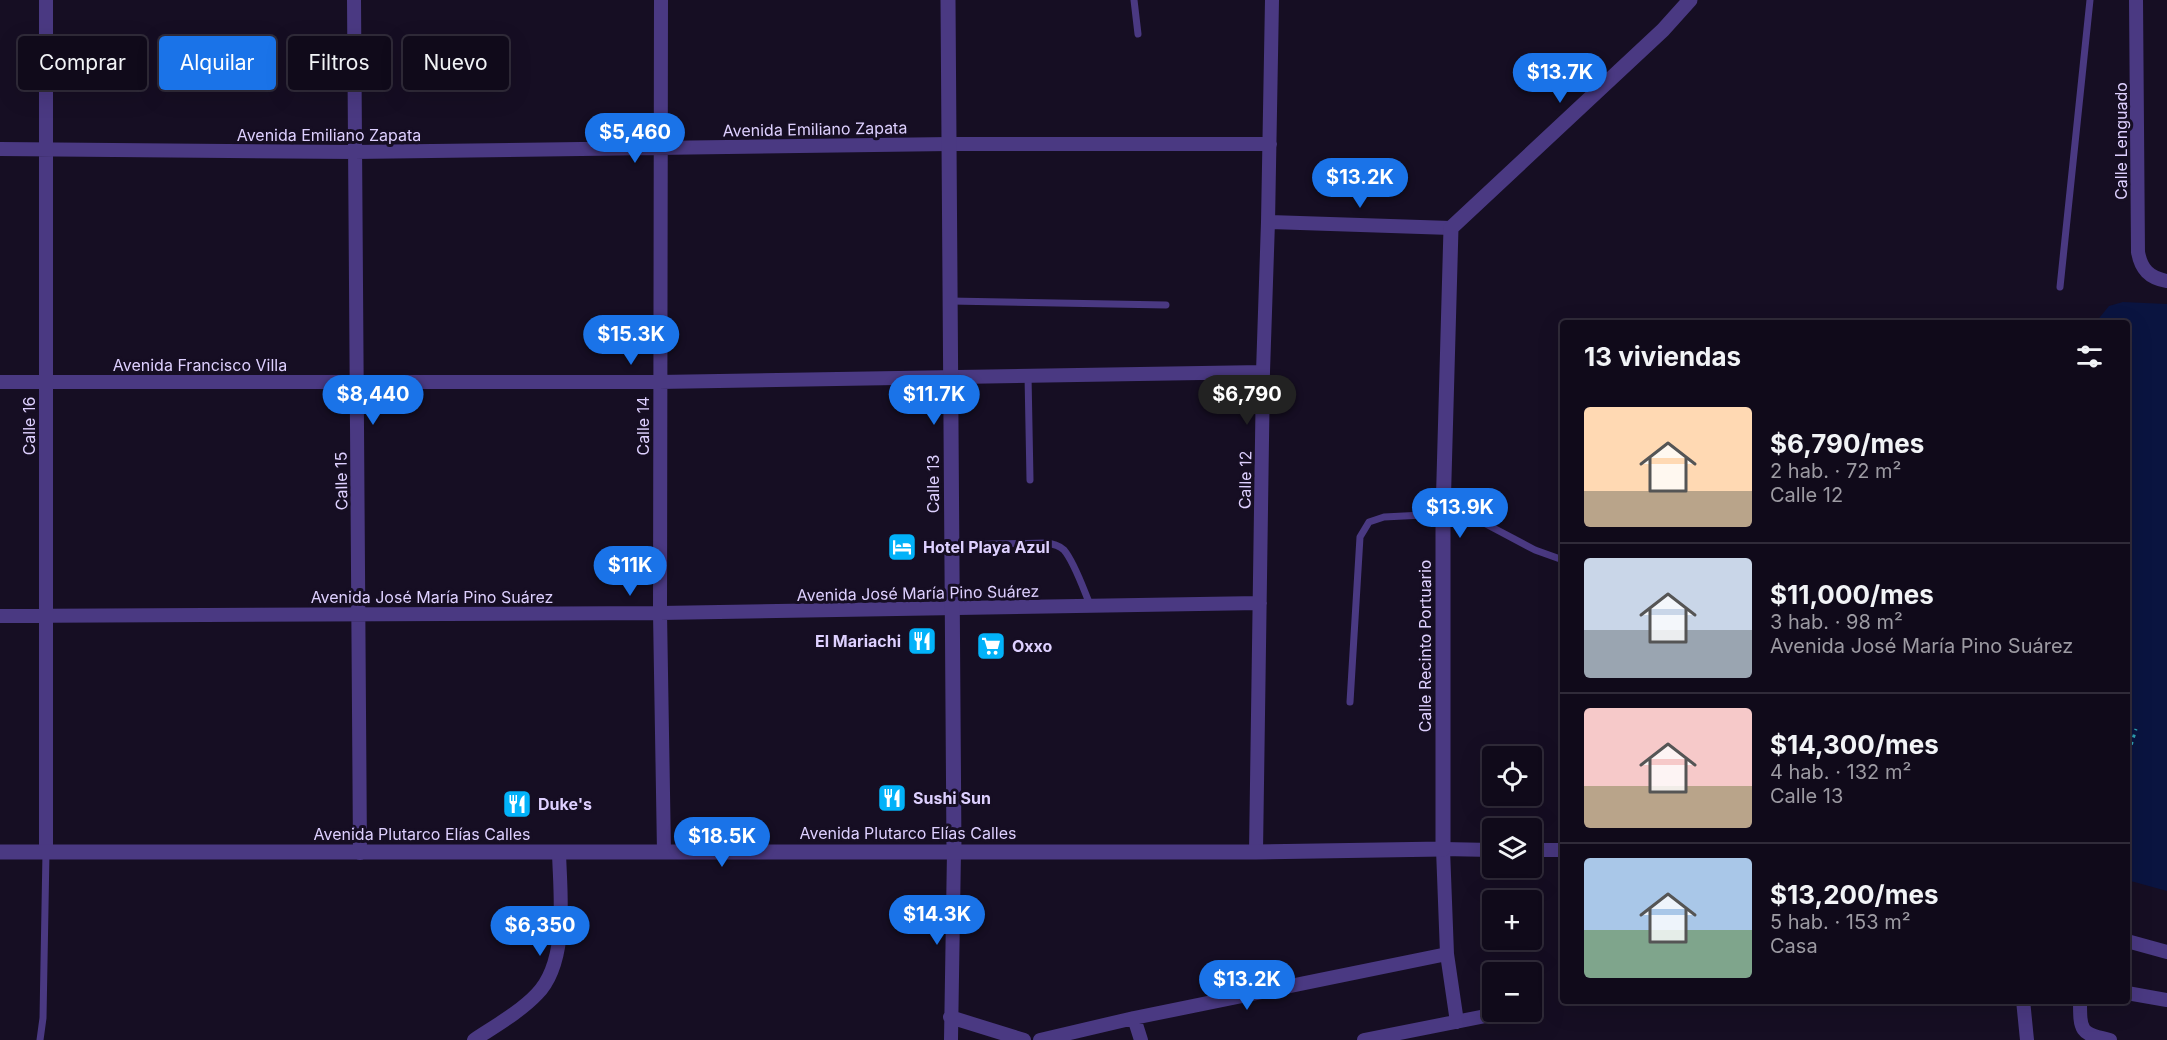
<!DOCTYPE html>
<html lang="es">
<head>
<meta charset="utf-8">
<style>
	body { margin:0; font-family:Inter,sans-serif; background:#191323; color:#f1f3f6; height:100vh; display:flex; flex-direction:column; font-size:22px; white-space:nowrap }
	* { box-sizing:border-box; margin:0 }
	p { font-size:20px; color:#9c9aa2 }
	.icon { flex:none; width:33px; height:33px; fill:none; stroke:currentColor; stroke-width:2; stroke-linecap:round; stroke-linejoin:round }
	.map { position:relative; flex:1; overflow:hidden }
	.sheet { position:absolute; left:1560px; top:320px; width:570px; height:684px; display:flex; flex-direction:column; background:#100a1a; border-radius:6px; box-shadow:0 6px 24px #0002,0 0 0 2px #302b39 }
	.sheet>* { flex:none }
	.banner { position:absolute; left:18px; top:36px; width:570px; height:54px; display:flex; gap:12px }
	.controls { position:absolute; left:1482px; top:746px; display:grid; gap:12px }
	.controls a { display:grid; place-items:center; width:60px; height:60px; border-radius:6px; background:#100a1a; box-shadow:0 6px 24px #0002,0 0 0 2px #302b39; font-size:30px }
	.price { position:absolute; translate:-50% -51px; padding:0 14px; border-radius:21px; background:#1a73e8; color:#fff; font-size:20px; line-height:39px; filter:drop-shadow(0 2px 3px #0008) }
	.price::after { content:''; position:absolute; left:50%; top:36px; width:18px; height:14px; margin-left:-9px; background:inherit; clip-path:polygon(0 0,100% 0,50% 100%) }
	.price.on { background:#222; color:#fff }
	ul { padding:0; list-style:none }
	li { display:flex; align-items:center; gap:18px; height:150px; padding:0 24px }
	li+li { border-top:2px solid #302b39 }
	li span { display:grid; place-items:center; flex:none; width:168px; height:120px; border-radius:6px; color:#555 }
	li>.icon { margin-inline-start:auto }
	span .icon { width:72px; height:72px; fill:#fffc; stroke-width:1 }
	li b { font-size:26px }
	h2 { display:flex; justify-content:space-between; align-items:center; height:72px; padding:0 24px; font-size:26px }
	.pill { padding:0 21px; border-radius:6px; background:#100a1a; box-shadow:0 6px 24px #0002,0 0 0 2px #302b39; font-size:21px; line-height:54px }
	.pill.on { background:#1a73e8; color:#fff }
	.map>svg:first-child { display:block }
	.water { fill:#0a1440 }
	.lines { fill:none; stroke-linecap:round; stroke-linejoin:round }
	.path { stroke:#2fa3b4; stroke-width:3; stroke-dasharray:3 4.5; stroke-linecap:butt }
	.service { stroke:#4a3982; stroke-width:7 }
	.minor { stroke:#4a3982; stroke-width:14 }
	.tertiary { stroke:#4a3982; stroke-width:15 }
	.labels { text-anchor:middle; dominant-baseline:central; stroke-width:6; stroke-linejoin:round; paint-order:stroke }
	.street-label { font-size:16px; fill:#ded0ff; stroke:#160e23 }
	.poi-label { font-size:16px; font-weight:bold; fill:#ded0ff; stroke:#160e23; text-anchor:start }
</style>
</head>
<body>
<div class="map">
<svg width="2167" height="1040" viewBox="0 0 2167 1040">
	<rect width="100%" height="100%" fill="#160e23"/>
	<!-- water -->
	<path class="water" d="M2123,302l44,2v587l-40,-11v-558h-31l13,-16z"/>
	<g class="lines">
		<!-- path -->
		<path class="path" d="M2127,759l9,-30"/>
		<!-- service -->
		<path class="service" d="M1134,0l4,34
			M2060,287l30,-287
			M950,301l216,4
			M1028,375l2,105
			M952,545l94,-2c7,1 13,2 18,7 11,13 20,41 27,57
			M1350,702l10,-165 9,-15 15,-5 59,-3 41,9 51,27 28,10
			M40,1040l3,-22 3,-166"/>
		<!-- minor -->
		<path class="minor" d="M46,0v852
			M354,0c0,284 6,569 6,853
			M661,0l-1,613 4,239
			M2136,0l2,252c3,17 11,26 29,29
			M0,149l354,3 596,-8h320
			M1268,222l183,6
			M0,382h659l604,-10
			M0,616l660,-3 600,-10
			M1532,850h31
			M1256,852l7,-480 5,-150 4,-222
			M2127,941l40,11
			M2127,993l40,7
			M2023,1000l4,40
			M2080,1000c0,31 0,34 30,40
			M950,1017l74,23
			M1134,1018l7,22
			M1457,1022l-10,-68 -4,-105 49,1
			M474,1040c21,-14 46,-28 63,-46 32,-33 23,-100 22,-142
			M951,1040l3,-189
			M1040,1040l94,-22 313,-64
			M1364,1040l147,-29"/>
		<!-- tertiary -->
		<path class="tertiary" d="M948,0l6,851
			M0,852h1256l187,-3v-335l8,-286 212,-198 27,-30"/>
	</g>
	<!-- icons -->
	<defs>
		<g id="hotel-square" transform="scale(1.5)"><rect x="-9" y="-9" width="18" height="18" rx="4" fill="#02b2f9" stroke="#160e23"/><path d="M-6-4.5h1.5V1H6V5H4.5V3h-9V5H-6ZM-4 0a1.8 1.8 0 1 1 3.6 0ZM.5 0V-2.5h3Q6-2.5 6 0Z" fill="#fff"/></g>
		<g id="restaurant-square" transform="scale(1.5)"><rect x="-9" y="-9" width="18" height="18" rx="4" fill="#02b2f9" stroke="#160e23"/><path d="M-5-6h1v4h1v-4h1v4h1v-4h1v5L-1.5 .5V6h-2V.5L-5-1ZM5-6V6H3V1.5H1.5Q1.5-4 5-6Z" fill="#fff"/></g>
		<g id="supermarket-square" transform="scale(1.5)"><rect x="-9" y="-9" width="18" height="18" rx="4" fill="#02b2f9" stroke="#160e23"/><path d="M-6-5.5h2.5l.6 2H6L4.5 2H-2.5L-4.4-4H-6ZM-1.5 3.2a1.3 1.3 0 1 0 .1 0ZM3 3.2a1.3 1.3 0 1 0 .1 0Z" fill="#fff"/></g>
	</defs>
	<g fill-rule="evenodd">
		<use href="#hotel-square" x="902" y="547"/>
		<use href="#restaurant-square" x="922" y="641"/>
		<use href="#supermarket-square" x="991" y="646"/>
		<use href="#restaurant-square" x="892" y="798"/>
		<use href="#restaurant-square" x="517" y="804"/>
	</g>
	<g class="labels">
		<!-- street labels -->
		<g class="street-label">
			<text transform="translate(815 129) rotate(-1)">Avenida Emiliano Zapata</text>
			<text x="329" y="135">Avenida Emiliano Zapata</text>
			<text transform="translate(2121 141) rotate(-90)">Calle Lenguado</text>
			<text x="200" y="365">Avenida Francisco Villa</text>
			<text transform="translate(29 426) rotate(-90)">Calle 16</text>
			<text transform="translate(643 426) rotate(-90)">Calle 14</text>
			<text transform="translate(1245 480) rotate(-89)">Calle 12</text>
			<text transform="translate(341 481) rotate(-91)">Calle 15</text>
			<text transform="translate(933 484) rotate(-90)">Calle 13</text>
			<text transform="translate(918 593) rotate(-1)">Avenida José María Pino Suárez</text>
			<text x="432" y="597">Avenida José María Pino Suárez</text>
			<text transform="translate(1425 646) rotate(-90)">Calle Recinto Portuario</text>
			<text x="908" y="833">Avenida Plutarco Elías Calles</text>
			<text x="422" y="834">Avenida Plutarco Elías Calles</text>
		</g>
		<!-- poi labels -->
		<g class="poi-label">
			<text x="923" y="547">Hotel Playa Azul</text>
			<text x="901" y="641" text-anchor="end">El Mariachi</text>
			<text x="1012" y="646">Oxxo</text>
			<text x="913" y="798">Sushi Sun</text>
			<text x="538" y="804">Duke's</text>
		</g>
	</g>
</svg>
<div class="controls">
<a><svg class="icon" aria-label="locate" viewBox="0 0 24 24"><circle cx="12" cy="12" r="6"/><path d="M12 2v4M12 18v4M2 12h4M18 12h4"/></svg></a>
<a><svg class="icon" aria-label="layers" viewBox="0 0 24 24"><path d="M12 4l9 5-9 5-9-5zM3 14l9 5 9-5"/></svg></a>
<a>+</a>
<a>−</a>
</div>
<b class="price" style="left:1560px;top:104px">$13.7K</b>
<b class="price" style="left:635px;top:164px">$5,460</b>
<b class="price" style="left:1360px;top:209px">$13.2K</b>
<b class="price" style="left:631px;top:366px">$15.3K</b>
<b class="price" style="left:373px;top:426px">$8,440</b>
<b class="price" style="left:934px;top:426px">$11.7K</b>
<b class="price on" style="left:1247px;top:426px">$6,790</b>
<b class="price" style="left:1460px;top:539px">$13.9K</b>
<b class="price" style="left:630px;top:597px">$11K</b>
<b class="price" style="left:722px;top:868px">$18.5K</b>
<b class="price" style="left:937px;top:946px">$14.3K</b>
<b class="price" style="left:540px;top:957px">$6,350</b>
<b class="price" style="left:1247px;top:1011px">$13.2K</b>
<div class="banner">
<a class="pill">Comprar</a>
<a class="pill on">Alquilar</a>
<a class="pill">Filtros</a>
<a class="pill">Nuevo</a>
</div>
<section class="sheet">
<h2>13 viviendas<svg class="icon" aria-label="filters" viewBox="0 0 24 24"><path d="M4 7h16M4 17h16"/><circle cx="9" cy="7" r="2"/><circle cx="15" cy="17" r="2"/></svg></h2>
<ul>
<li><span style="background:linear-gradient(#ffd9b3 70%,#b9a48a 0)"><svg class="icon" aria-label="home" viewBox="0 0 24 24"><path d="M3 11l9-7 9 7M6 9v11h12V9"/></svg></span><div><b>$6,790/mes</b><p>2 hab. · 72 m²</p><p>Calle 12</p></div></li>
<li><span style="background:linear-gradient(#c9d6e8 60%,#9aa5b1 0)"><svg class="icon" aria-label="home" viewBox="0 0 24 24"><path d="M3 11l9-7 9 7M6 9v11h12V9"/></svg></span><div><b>$11,000/mes</b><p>3 hab. · 98 m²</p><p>Avenida José María Pino Suárez</p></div></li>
<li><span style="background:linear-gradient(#f6c9c9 65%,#b9a48a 0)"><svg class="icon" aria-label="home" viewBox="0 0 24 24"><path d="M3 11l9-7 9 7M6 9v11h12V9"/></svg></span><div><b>$14,300/mes</b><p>4 hab. · 132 m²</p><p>Calle 13</p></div></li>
<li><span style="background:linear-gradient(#a9c7e8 60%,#7fa58c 0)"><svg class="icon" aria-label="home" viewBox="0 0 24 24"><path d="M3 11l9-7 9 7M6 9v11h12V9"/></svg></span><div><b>$13,200/mes</b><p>5 hab. · 153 m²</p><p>Casa</p></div></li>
</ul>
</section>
</div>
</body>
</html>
